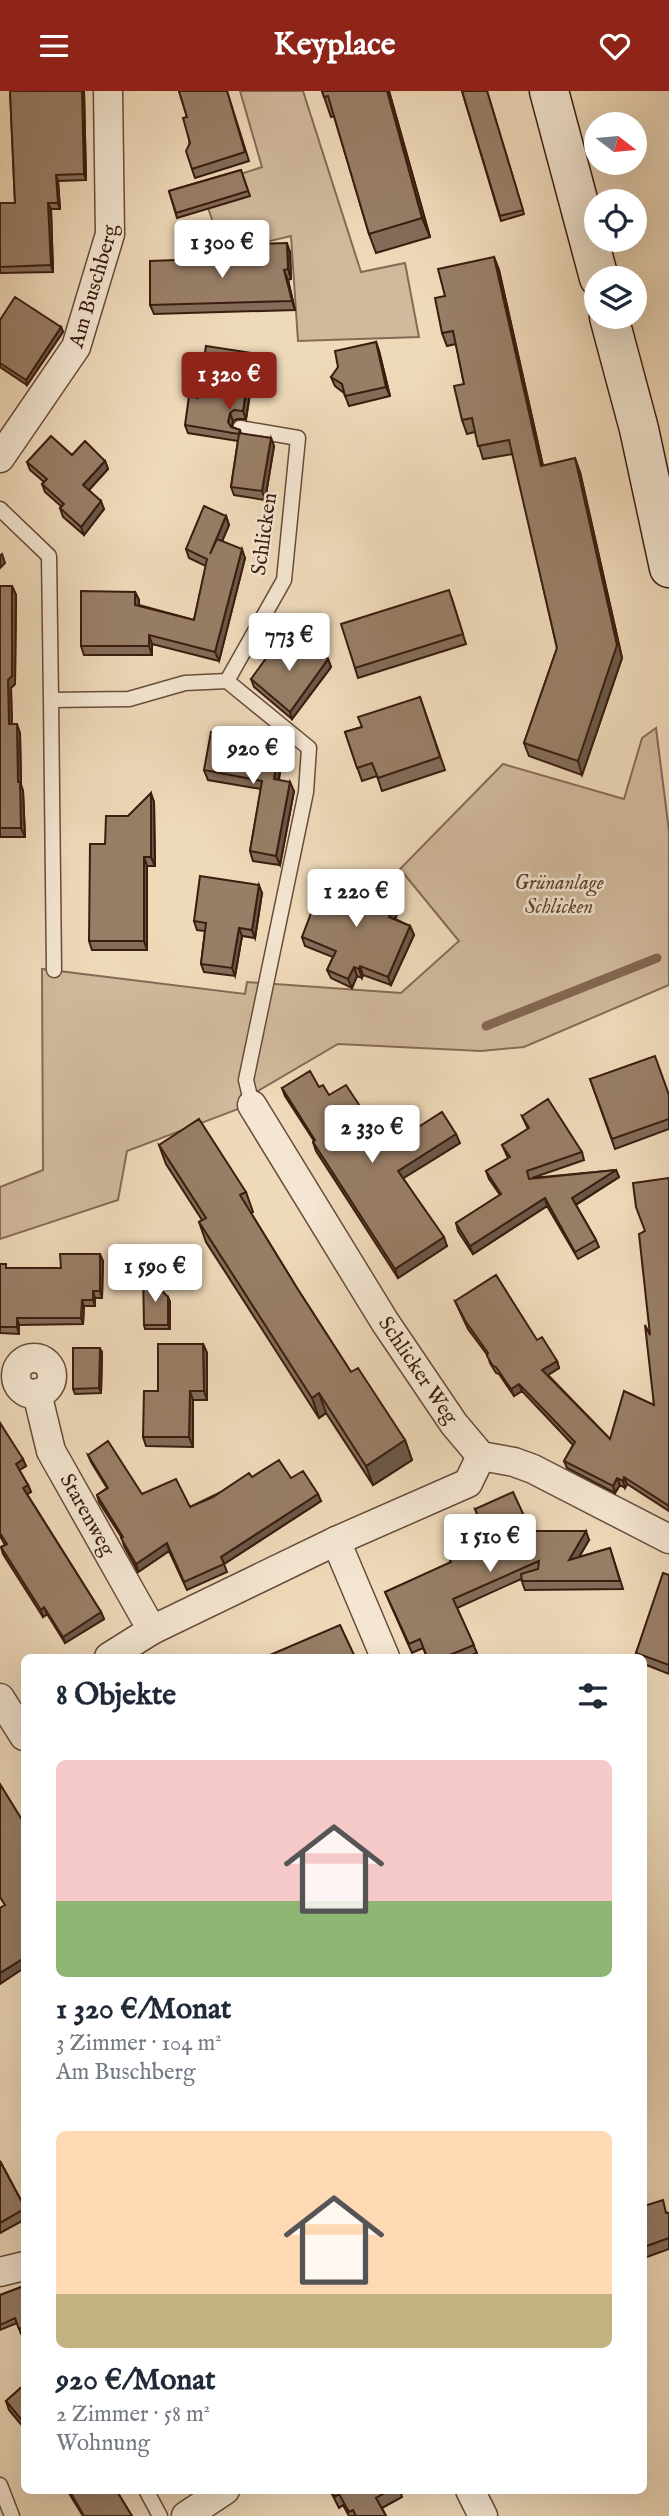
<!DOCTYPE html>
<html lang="de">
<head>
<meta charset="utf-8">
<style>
	body { margin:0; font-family:"IM FELL English",serif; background:#f6f6f7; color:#1f2937; height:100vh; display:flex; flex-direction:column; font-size:26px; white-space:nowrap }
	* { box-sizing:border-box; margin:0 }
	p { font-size:23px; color:#747a83 }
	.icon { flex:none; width:38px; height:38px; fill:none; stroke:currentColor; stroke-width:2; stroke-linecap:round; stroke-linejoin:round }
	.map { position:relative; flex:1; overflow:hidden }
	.drawer { position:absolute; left:21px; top:1563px; width:626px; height:840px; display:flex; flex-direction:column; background:#fff; border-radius:10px; box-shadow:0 7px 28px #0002 }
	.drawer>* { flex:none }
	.needle { width:46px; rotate:106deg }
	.tools { position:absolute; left:584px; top:21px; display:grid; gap:14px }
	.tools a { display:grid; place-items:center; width:63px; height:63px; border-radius:50%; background:#fff; box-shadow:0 7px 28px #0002; font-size:35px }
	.price { position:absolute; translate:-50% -60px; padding:0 16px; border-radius:7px; background:#fff; color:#222; font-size:23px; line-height:46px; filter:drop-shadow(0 2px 4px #0008) }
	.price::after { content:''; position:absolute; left:50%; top:42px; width:21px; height:16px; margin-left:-10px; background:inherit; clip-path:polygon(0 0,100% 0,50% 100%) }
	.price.current { background:#8f2418; color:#fff }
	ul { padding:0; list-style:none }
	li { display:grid; align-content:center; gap:14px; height:371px; padding:0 35px }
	li span { display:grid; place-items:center; height:217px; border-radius:10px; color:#555 }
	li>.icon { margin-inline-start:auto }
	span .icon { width:126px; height:126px; fill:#fffc; stroke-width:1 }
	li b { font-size:30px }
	h2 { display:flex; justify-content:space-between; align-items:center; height:84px; padding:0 35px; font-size:30px }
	header { display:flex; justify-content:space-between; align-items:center; height:91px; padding:0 35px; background:#8f2418; color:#fff; font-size:32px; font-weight:700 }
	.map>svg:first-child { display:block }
	.green { fill:#d0b99c; stroke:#866a56; stroke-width:2 }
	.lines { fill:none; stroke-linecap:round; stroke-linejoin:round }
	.stream { stroke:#826752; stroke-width:9 }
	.service-casing { stroke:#684b3a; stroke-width:17 }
	.minor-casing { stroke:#684b3a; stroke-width:31 }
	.secondary-casing { stroke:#3b1c0f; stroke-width:41 }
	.service { stroke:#f4e6d2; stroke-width:14 }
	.minor { stroke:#f4e6d2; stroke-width:28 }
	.secondary { stroke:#f4e6d2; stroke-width:38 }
	.wall { fill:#836c59; stroke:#3b1c0f; stroke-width:2 }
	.shaded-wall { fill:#6a5848; stroke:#3b1c0f; stroke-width:2 }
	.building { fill:#987e67; stroke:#3b1c0f; stroke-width:2 }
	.labels { text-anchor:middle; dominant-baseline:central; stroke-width:5; stroke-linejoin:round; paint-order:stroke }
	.street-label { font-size:21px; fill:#3b1c0f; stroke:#f4e6d2 }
	.park-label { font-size:21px; font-style:italic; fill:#604332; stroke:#f4e6d2 }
</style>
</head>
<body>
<header><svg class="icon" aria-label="menu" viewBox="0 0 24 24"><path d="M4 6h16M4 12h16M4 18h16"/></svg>Keyplace<svg class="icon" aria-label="heart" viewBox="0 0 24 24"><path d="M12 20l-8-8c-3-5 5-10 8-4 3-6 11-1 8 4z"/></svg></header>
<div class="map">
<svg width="669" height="2425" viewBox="0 0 669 2425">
	<rect width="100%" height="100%" fill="#eed9b9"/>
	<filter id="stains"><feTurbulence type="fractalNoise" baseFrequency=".00286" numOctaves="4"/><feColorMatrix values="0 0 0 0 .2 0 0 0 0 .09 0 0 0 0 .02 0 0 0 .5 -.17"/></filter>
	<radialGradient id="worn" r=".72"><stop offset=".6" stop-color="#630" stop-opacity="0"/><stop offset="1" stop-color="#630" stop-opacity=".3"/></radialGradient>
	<!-- green -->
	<path class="green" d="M240,0h63l58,181 44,-9 14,74 -121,4 -7,-105 -68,16 -22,-65 61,-20z
		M656,637l13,103v154l-145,62 -43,4 -143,-7 -80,47 4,9 -135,51 -9,49 -118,39v-52l43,-17 -1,-201 203,25 2,-12 154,11 58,-52 -59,-72 103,-105 121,35 18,-61z"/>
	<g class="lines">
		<!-- stream -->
		<path class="stream" d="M486,935l171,-68"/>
		<!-- service casing -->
		<g class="service-casing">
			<path id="service" d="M0,418l49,47 2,144 78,-1 56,-16 42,-2 82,67 -3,44 -60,288 6,25
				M227,590l57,-101 14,-142 -58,-10
				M51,609l3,270
				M0,2394l12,31
				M146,2399l14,26"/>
		</g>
		<!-- minor casing -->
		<g class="minor-casing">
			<g id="minor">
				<path id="s1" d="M0,367l76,-111 34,-113 -2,-143"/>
				<path id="s2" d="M252,1014l133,217 69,102 27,32 33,6 19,7 136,70"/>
				<circle cx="34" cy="1285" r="18"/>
				<path id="s3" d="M37,1302l14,58 101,179"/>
				<path d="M336,1450l49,116"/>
				<path d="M109,1566l43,-27 184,-89 132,-58 13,-27"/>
				<path d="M0,1607l24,38"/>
				<path d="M0,2181l24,-6"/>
				<path d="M470,2399l13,26"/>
				<path d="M186,2425l39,-26"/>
			</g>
		</g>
		<!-- secondary casing -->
		<g class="secondary-casing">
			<path id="secondary" d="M549,0l50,187
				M609,226l30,112 30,139"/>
		</g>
		<!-- service -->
		<use href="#service" class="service"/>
		<!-- minor -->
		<use href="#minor" class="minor"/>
		<!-- secondary -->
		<use href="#secondary" class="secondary"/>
	</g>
	<!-- wall -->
	<path class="wall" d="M10,0h74l2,89 -28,1 2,28h-9l2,63 -53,1v-70h15z
		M179,0h48l22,70 -54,17 -3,-9 -5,-52z
		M322,0h67l41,146 -54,16 -7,-19 -35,-118 -3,1z
		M462,0h25l37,123 -23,7z
		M241,79l9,26 -73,22 -8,-27z
		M290,161l1,27 -3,1 7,30 -141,4 -4,-9 54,-41 54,-1z
		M494,166l5,13 44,196 37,6 42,186 -40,117 -53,-19 -5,-13 33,-95 -44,-194 -30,5 -8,-27 -8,2 -5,-14 2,-36 -8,-40 -9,2 -5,-13 3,-37z
		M0,229l61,7 2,5 -36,53 -27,-18z
		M376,251l3,9 11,45 -41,10 -5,-13 -9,-7 -4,-9z
		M255,271l-9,57h-9l-4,2 -1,6 8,3 1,4 30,4 3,8 -9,54 -31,-5 -3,-8 7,-46 -50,-8 -3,-8 13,-27z
		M72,364l33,6 3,8 -19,21 15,19 -20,26 -21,-18 -3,-9 2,-1 -17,-15 -3,-8 2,-2 -14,-12 -3,-8z
		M226,425l3,9 -7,16 23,17 -26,103 -67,-17v11h-68l-3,-9 54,-54 4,8v5l55,15 12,-54 -17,-8 -3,-9z
		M0,495h12l4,9 -1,89 -4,4 1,36 8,9 1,52 2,6 2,46h-25z
		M452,508l14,45 -108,34 -3,-10z
		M328,568l3,8 -39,52 -38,-32 -3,-8z
		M420,606l25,73 -63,21 -5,-15 -15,5 -17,-49 17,-5z
		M251,657l-1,4 28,4 3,9 -2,15 15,11 -14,74 -27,-4 -3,-10 11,-62 -53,-9 -4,-10z
		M154,711l1,64h-8v84h-55l-3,-9 16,-97 23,-28z
		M262,802l-7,45 -13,-2 -7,40 -31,-4 -3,-8 4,-33 -8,-1 -3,-9z
		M356,802l44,15 -5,11 15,7 4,9 -23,50 -28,-10 -1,3 -5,-2 -5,12 -21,-10 -4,-8 6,-13 -28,-11 -3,-9z
		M590,988l79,16v34l-54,20z
		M319,996l68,60 73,-4 -57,35 44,68 -49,32 -82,-127 -3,-9 1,-1 -29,-45 -3,-8z
		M522,1025l60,36 2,8 -52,18 84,-8 3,7 -43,28 20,35 3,7 -21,12 -31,-53 -74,48 -15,-23 -2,-8 44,-28 -11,-16 -3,-8 22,-13 -6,-13 26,-16z
		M159,1054l87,47 7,20 -2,1 46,75 54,84 54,68 7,20 -39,25 -47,-72 -7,5 -113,-176 -7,-20 3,-2 -36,-56z
		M669,1087v333l-42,-27 -2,4 -5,-3 -5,8 -48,-25 -3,-7 9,-16 -51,-54 -8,5 -15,-22 -3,-1 -6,-10 -2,-7 -20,-27 -13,-28 82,39 20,21 2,7 -11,7 62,64 44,-34 -9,-174z
		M103,1170l-1,37h-7v8h-11l-1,18 -64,1v9l-19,-1v-69l7,4h54z
		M168,1206l2,5v27h-25l-1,-4z
		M203,1253l4,9v47h-14v47l-47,-1 -3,-9 15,-46z
		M102,1262l-1,40 -26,1 -2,-5z
		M0,1332l26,43 -7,4 9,15 3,7 -4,2 74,118 3,7 -39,24 -18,-29 -4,3 -40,-63 -2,-7 4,-2 -5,-9z
		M88,1364l54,39 48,13 62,-30 39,1 30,23 -97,63 3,8 -40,18 -18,-39 -31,21 -14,-26 -2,-8 -23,-36 -2,-7 10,-7 -16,-26z
		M475,1418l56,22 58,9 -10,17 31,-9 13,41 -98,1 -4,-11 -64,29 20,45 -10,4h-40l-4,-9 -11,5 -27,-61 66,-29 -5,-13 39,-17z
		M669,1484v99l-25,-10v-7h-6l-2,-4z
		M0,2070l24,45v14l-24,13z
		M644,2115l25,7v36l-25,9z
		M24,2195v47l-3,1 -4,-11 -17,7v-35z
		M24,2294v43l-15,-18 -3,-9z
		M67,2399h49l16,26h-49z
		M330,2399h70l2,7 -20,11 4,8h-37l-6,-11 -4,3z"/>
	<!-- shaded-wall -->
	<path class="shaded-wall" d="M82,0h2l2,89 -2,-6z
		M387,0h2l41,146 -8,-19z
		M56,84l2,6 2,28 -2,-6z
		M48,112l3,6 2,63 -2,-7z
		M287,152l3,9 1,27 -3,-10z
		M494,166l5,13 47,209 -5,-13z
		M284,179l4,10 7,30 -3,-9z
		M61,236l2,5 -36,53 -1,-5z
		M376,251l3,9 11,45 -4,-9z
		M252,262l3,9 -9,57 -3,-8z
		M230,322l3,8 -2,10 -3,-9z
		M271,347l3,8 -9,54 -3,-9z
		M575,367l5,14 42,186 -40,117 -4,-14z
		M105,370l3,8 -22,24 -3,-8z
		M101,410l3,8 -20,26 -3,-8z
		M226,425l3,9 -16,38 -3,-9z
		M242,458l3,9 -26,103 -4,-9z
		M2,463l3,9 -5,5v-12z
		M12,495l4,9 -1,89 -4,4 1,45 -3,-9 -1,-44z
		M135,501l4,8v13l-4,-8z
		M149,544l3,9v11l-3,-9z
		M328,568l3,8 -39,52 -2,-7z
		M17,633l3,9 1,52 2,6 2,46 -4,-9 -3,-46z
		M248,648l3,9 -2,12 -4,-9z
		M278,665l3,9 -4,23 -3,-9z
		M290,691l4,9 -14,74 -4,-9z
		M151,702l3,9 1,64 -4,-9z
		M144,766l3,9v84l-3,-9z
		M259,794l3,8 -7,45 -3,-8z
		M397,808l3,9 -8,17 -3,-8z
		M410,835l4,9 -23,50 -3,-8z
		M239,837l3,8 -7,40 -3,-8z
		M360,875l3,9 -1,3 -3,-9z
		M354,876l3,9 -5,12 -4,-9z
		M456,1043l4,9 -58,36 -4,-8z
		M616,1079l3,7 -44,28 -3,-7z
		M545,1107l2,8 -74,48 -3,-8z
		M444,1146l3,9 -49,32 -3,-9z
		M100,1163l3,7 -1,37 -2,-7z
		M93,1200l2,7v8l-2,-6z
		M168,1206l2,5v27l-2,-4z
		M82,1209l2,6 -1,18 -2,-6z
		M17,1227l2,7v9l-2,-7z
		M203,1253l4,9v47l-3,-9z
		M100,1257l2,5 -1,40 -2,-5z
		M557,1270l2,7 -14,9 -3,-7z
		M519,1293l3,7 -8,5 -3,-7z
		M190,1300l3,9v47l-4,-10z
		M319,1302l7,20 -7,5 -7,-20z
		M405,1349l7,20 -39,25 -7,-19z
		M23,1368l3,7 -8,5 -2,-7z
		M624,1386l3,7 -2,4 -2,-7z
		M617,1387l3,7 -5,8 -2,-7z
		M28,1394l3,7 -6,3 -2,-7z
		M318,1403l3,7 -97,63 -3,-7z
		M586,1440l3,9 -17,29 -3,-9z
		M167,1452l2,8 -31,21 -2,-8z
		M44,1516l3,7 -4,3 -2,-7z
		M101,1521l3,7 -39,24 -2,-6z
		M24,1867v10l-24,16v-11z"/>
	<!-- building -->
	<path class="building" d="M10,0h72l2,83 -28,1 2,28h-10l3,62 -51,2v-64h15z
		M179,0h48l18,61 -53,17 -6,-18 4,-8 -7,-25 4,-1z
		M322,0h65l35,127 -53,16 -41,-138 -4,1z
		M462,0h25l36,119 -23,6z
		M241,79l7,21 -72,22 -7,-22z
		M287,152l1,26 -4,1 8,31 -142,4v-44l53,-2v5l55,-1 -1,-19z
		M494,166l47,209 34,-8 42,187 -39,116 -54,-18 33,-95 -48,-208 -31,6 -6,-28 -10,2 -8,-34 10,-2 -11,-53 -11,2 -7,-35 10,-2 -7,-27z
		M15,206l46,30 -35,53 -26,-17v-43z
		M376,251l10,45 -41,9 -3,-12 -11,-7 7,-10 -3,-16z
		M206,255l46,7 -9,58 -9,-1 -4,3 -2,9 3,5 9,3 -1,3 32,5 -9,53 -31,-4 8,-53 -54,-9 4,-29 9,2z
		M51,345l21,19 13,-14 20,20 -22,24 18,16 -20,26 -21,-19 4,-4 -22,-20 5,-5 -20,-17z
		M204,415l22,10 -16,38 7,-15 25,10 -27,103 -66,-17v11h-68v-55l54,1v13l59,15 13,-61 -21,-10z
		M0,495h12v90l-4,4 1,44h8l1,58h2l1,46h-21z
		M449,499l14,44 -108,34 -14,-44z
		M280,548l21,16 8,-10 19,14 -38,53 -39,-33z
		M420,606l20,60 -62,21 -6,-15 -15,5 -12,-36 17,-5 -4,-10z
		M211,641l37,7 -3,12 33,5 -4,23 16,3 -14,74 -26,-5 12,-70 -58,-11z
		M151,702v64h-7v84h-55l1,-97h15l1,-28h22z
		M200,785l59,9 -7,45 -13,-2 -7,40 -31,-4 5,-41 -12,-2z
		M324,788l32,14 4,-10 37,16 -8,18 21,9 -22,51 -28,-11 -1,3 -5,-2 -6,12 -21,-9 9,-19 -34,-14z
		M655,965l14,39v24l-57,20 -22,-60z
		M310,980l9,16 4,-2 6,10 17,-10 41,62 55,-35 14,22 -58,37 46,66 -49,32 -82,-127 2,-2 -33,-52z
		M548,1008l34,53 -55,19 2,8 87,-9 -44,28 24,42 -21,12 -30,-54 -75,48 -14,-23 45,-29 -15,-23 24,-14 -8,-12 27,-17 -7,-12z
		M199,1028l47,73 -6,3 57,93 54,84 7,-4 47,72 -39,26 -47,-73 -7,5 -113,-176 7,-4 -47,-73z
		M669,1087v328l-45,-29 -1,4 -6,-3 -4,8 -49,-25 11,-19 -56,-58 -8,5 -15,-22 -3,-1 -6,-10 1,-3 -22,-31 -11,-21 41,-26 41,65 5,-3 15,24 -15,9 68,69 14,-48 30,14 -9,-80 5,10 -11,-101 6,-3 -9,-24 -3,-24z
		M60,1163h40v37h-7v9h-11l-1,18h-64v9h-17v-63h6v4h55z
		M143,1181l25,25v28h-24z
		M158,1253h45l1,47h-14l-1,46h-46l1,-46h14z
		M73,1257h27l-1,40 -26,1z
		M0,1332l23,36 -7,5 12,21 -5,3 78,124 -38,25 -19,-30 -3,3 -40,-63 6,-3 -7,-11z
		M108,1350l34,53 34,-15 14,28 23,-10 36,-24 3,4 27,-17 12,18 12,-7 15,23 -97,63 3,7 -40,18 -17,-39 -31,21 -15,-26 2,-1 -26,-42 11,-7 -20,-33z
		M513,1401l18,39h55l-17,29 41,-12 10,33h-98l-1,-7 17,-5 1,-8 -86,38 21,46 -29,12h-18l-7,-18 -11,5 -24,-52 66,-30 -5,-12 39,-17 -10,-24z
		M663,1482l6,2v90l-33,-12z
		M340,1534l15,32h-89l4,-2z
		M0,1693l24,39v135l-24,15v-65l5,-3 -5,-8z
		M0,2070l24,45v3l-24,14z
		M663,2109l3,13h3v25l-25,9v-41z
		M24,2195v41l-5,2 -4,-11 -15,7v-30z
		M24,2294v38l-18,-22z
		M69,2399h47l16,26h-48z
		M332,2399h58l-14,8 10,18h-30l-3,-6 -4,2 -10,-18 -4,3z"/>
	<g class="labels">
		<!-- street labels -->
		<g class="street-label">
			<text stroke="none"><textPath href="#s1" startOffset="198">Am Buschberg</textPath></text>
			<text transform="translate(265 443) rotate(-82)">Schlicken</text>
			<text stroke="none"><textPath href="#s2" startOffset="313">Schlicker Weg</textPath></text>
			<text stroke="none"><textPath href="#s3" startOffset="133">Starenweg</textPath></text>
		</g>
		<!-- park labels -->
		<g class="park-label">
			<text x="559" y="792">Grünanlage<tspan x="559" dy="24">Schlicken</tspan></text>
		</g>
	</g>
	<rect width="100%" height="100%" filter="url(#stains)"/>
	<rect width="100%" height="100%" fill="url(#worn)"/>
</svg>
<div class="tools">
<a><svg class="needle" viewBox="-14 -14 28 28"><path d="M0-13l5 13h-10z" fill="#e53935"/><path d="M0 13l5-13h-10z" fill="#747a83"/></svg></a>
<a><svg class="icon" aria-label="locate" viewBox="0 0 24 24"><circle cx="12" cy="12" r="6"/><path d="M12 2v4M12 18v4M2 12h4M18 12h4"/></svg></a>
<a><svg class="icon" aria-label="layers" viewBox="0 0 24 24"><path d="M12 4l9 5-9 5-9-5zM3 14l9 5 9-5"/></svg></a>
</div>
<b class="price" style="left:222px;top:189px">1 300 €</b>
<b class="price current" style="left:229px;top:321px">1 320 €</b>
<b class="price" style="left:289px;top:582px">773 €</b>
<b class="price" style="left:253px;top:695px">920 €</b>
<b class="price" style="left:356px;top:838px">1 220 €</b>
<b class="price" style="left:372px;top:1074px">2 330 €</b>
<b class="price" style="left:155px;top:1213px">1 590 €</b>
<b class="price" style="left:490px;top:1483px">1 510 €</b>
<section class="drawer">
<h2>8 Objekte<svg class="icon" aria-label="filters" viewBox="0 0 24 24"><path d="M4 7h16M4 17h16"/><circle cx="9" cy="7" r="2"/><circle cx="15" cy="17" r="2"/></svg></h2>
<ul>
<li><span style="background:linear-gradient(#f6c9c9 65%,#8fb573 0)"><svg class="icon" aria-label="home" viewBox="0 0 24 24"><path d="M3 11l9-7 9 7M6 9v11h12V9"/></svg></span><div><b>1 320 €/Monat</b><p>3 Zimmer · 104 m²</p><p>Am Buschberg</p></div></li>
<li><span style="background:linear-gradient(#ffd9b3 75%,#c2b280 0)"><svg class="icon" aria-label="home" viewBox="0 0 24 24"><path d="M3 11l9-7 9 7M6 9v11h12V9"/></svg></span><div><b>920 €/Monat</b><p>2 Zimmer · 58 m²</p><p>Wohnung</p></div></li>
</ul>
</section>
</div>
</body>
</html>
